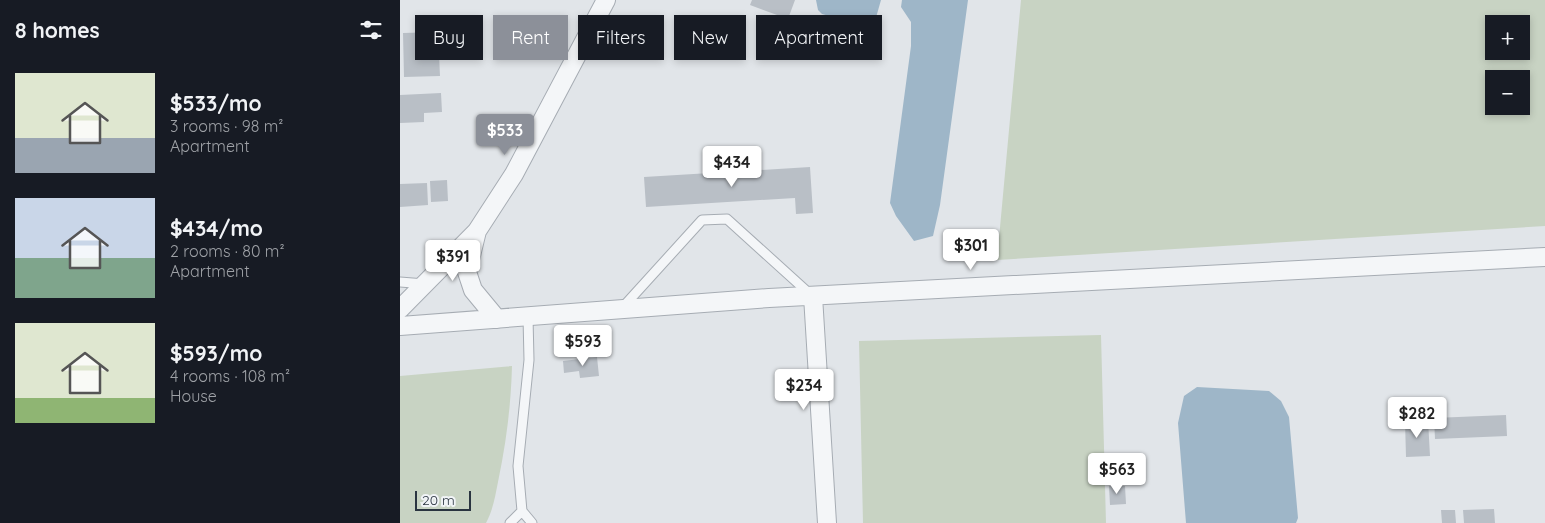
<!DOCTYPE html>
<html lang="en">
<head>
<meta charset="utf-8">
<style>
	body { margin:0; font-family:Quicksand,sans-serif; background:#20242c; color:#f1f3f6; height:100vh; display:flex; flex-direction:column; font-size:19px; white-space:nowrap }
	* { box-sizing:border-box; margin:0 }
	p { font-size:16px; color:#9ea1a6 }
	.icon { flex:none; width:28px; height:28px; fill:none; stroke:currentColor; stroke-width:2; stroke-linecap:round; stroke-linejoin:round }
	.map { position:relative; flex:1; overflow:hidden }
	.sheet { display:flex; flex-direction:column; background:#171b24; width:400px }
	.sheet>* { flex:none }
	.hud { position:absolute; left:15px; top:15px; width:475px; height:45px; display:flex; gap:10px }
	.controls { position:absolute; left:1085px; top:15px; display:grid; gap:10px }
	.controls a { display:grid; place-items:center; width:45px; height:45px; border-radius:0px; background:#171b24; box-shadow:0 2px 8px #0003; font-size:25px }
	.scale { position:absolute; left:15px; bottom:12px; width:56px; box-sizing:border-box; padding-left:5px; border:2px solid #2a3440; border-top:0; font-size:14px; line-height:18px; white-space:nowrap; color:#2a3440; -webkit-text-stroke:4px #f1f4f7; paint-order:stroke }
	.price { position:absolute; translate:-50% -42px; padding:0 11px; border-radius:5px; background:#fff; color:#222; font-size:16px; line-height:32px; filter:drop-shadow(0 1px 2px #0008) }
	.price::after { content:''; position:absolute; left:50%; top:30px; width:15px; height:11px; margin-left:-8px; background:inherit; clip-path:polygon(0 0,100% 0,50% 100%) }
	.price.selected { background:#8c9099; color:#fff }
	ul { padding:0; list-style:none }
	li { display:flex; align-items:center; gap:15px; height:125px; padding:0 15px }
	li span { display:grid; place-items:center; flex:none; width:140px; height:100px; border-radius:0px; color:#555 }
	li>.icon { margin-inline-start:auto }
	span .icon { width:60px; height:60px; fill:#fffc; stroke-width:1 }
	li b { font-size:21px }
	h2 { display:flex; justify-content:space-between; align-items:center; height:60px; padding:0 15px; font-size:21px }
	.chip { padding:0 18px; border-radius:0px; background:#171b24; box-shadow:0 2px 8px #0003; font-size:18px; line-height:45px }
	.chip.selected { background:#8c9099; color:#fff }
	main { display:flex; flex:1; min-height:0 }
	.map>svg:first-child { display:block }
	.green { fill:#c8d3c3; fill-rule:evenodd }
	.water { fill:#9eb6c8 }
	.building { fill:#b9bfc6 }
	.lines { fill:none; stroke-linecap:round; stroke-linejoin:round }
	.lane-casing { stroke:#a6acb3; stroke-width:11 }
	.street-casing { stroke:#a6acb3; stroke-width:20 }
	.lane { stroke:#f4f6f8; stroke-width:9 }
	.street { stroke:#f4f6f8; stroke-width:18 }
</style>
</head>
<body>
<main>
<section class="sheet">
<h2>8 homes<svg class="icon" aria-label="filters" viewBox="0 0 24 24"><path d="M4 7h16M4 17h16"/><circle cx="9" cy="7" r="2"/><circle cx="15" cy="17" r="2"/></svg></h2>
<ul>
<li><span style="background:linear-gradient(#dfe7d0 65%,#9aa5b1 0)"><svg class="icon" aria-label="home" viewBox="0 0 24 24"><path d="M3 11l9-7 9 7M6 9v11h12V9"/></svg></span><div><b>$533/mo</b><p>3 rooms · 98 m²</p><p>Apartment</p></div></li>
<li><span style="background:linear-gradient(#c9d6e8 60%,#7fa58c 0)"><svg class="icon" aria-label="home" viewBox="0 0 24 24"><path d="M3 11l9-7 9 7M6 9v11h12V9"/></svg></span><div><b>$434/mo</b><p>2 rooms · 80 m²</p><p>Apartment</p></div></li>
<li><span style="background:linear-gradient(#dfe7d0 75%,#8fb573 0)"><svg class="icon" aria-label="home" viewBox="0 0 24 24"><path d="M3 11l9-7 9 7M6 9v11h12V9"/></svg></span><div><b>$593/mo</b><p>4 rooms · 108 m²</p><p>House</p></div></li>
</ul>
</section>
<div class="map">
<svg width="1145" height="523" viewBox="0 0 1145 523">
	<rect width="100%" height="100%" fill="#e1e5e9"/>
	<!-- green -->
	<path class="green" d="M621,0h524v226l-548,34zM1094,24h27v27h-27zM1094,79h27v27h-27z
		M701,335l5,188h-243l-4,-182z
		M112,366c-1,40 -6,78 -14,116 -3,15 -5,28 -12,41h-86v-147z"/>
	<!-- water -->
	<path class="water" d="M416,0h65l-8,28 -51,-14 -4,-4z
		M502,0h66l-28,205 -7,31 -19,5 -18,-25 -6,-13 21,-157v-24l-10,-15z
		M797,387l72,4 12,10 8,16 9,101 -2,5h-110l-8,-100 6,-27z"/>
	<!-- building -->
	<path class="building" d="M352,0h43l-7,19 -38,-14z
		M38,32l2,44 -36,1 -1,-44z
		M41,93l1,19 -18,1v9l-24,1v-28z
		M410,167l3,46 -17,1 -1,-16 -149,9 -2,-30z
		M47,180l1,21 -17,1 -1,-21z
		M27,183l1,22 -28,2v-23z
		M197,357l2,19 -19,2 -1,-7 -15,2 -1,-12z
		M1106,415l1,21 -72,3 -1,-21z
		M1028,420l2,36 -24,1 -1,-36z
		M709,486h16l1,18 -16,1z
		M1094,509l1,14h-31l-1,-13z
		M1041,510h14l1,13h-14z"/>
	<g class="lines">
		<!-- lane casing -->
		<g class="lane-casing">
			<path id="lane" d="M0,282l25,2
				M223,307l79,-87 25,-1 84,76
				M122,511l10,12
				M110,523l12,-12 -4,-45 11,-106 -1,-43"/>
		</g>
		<!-- street casing -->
		<g class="street-casing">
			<path id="street" d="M77,231l-10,41 6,18 24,29
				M413,296l14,227
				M0,309l77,-78 37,-57 92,-174
				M0,326l369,-28 776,-41"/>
		</g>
		<!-- lane -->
		<use href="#lane" class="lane"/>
		<!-- street -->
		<use href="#street" class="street"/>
	</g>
</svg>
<div class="controls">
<a>+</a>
<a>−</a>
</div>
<div class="scale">20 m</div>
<b class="price selected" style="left:105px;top:156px">$533</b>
<b class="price" style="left:332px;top:188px">$434</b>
<b class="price" style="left:571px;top:271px">$301</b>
<b class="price" style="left:53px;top:282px">$391</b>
<b class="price" style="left:183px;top:367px">$593</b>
<b class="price" style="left:404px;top:411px">$234</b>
<b class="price" style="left:1017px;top:439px">$282</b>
<b class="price" style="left:717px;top:495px">$563</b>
<div class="hud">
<a class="chip">Buy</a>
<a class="chip selected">Rent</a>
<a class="chip">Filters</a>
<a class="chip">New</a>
<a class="chip">Apartment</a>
</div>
</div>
</main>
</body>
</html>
